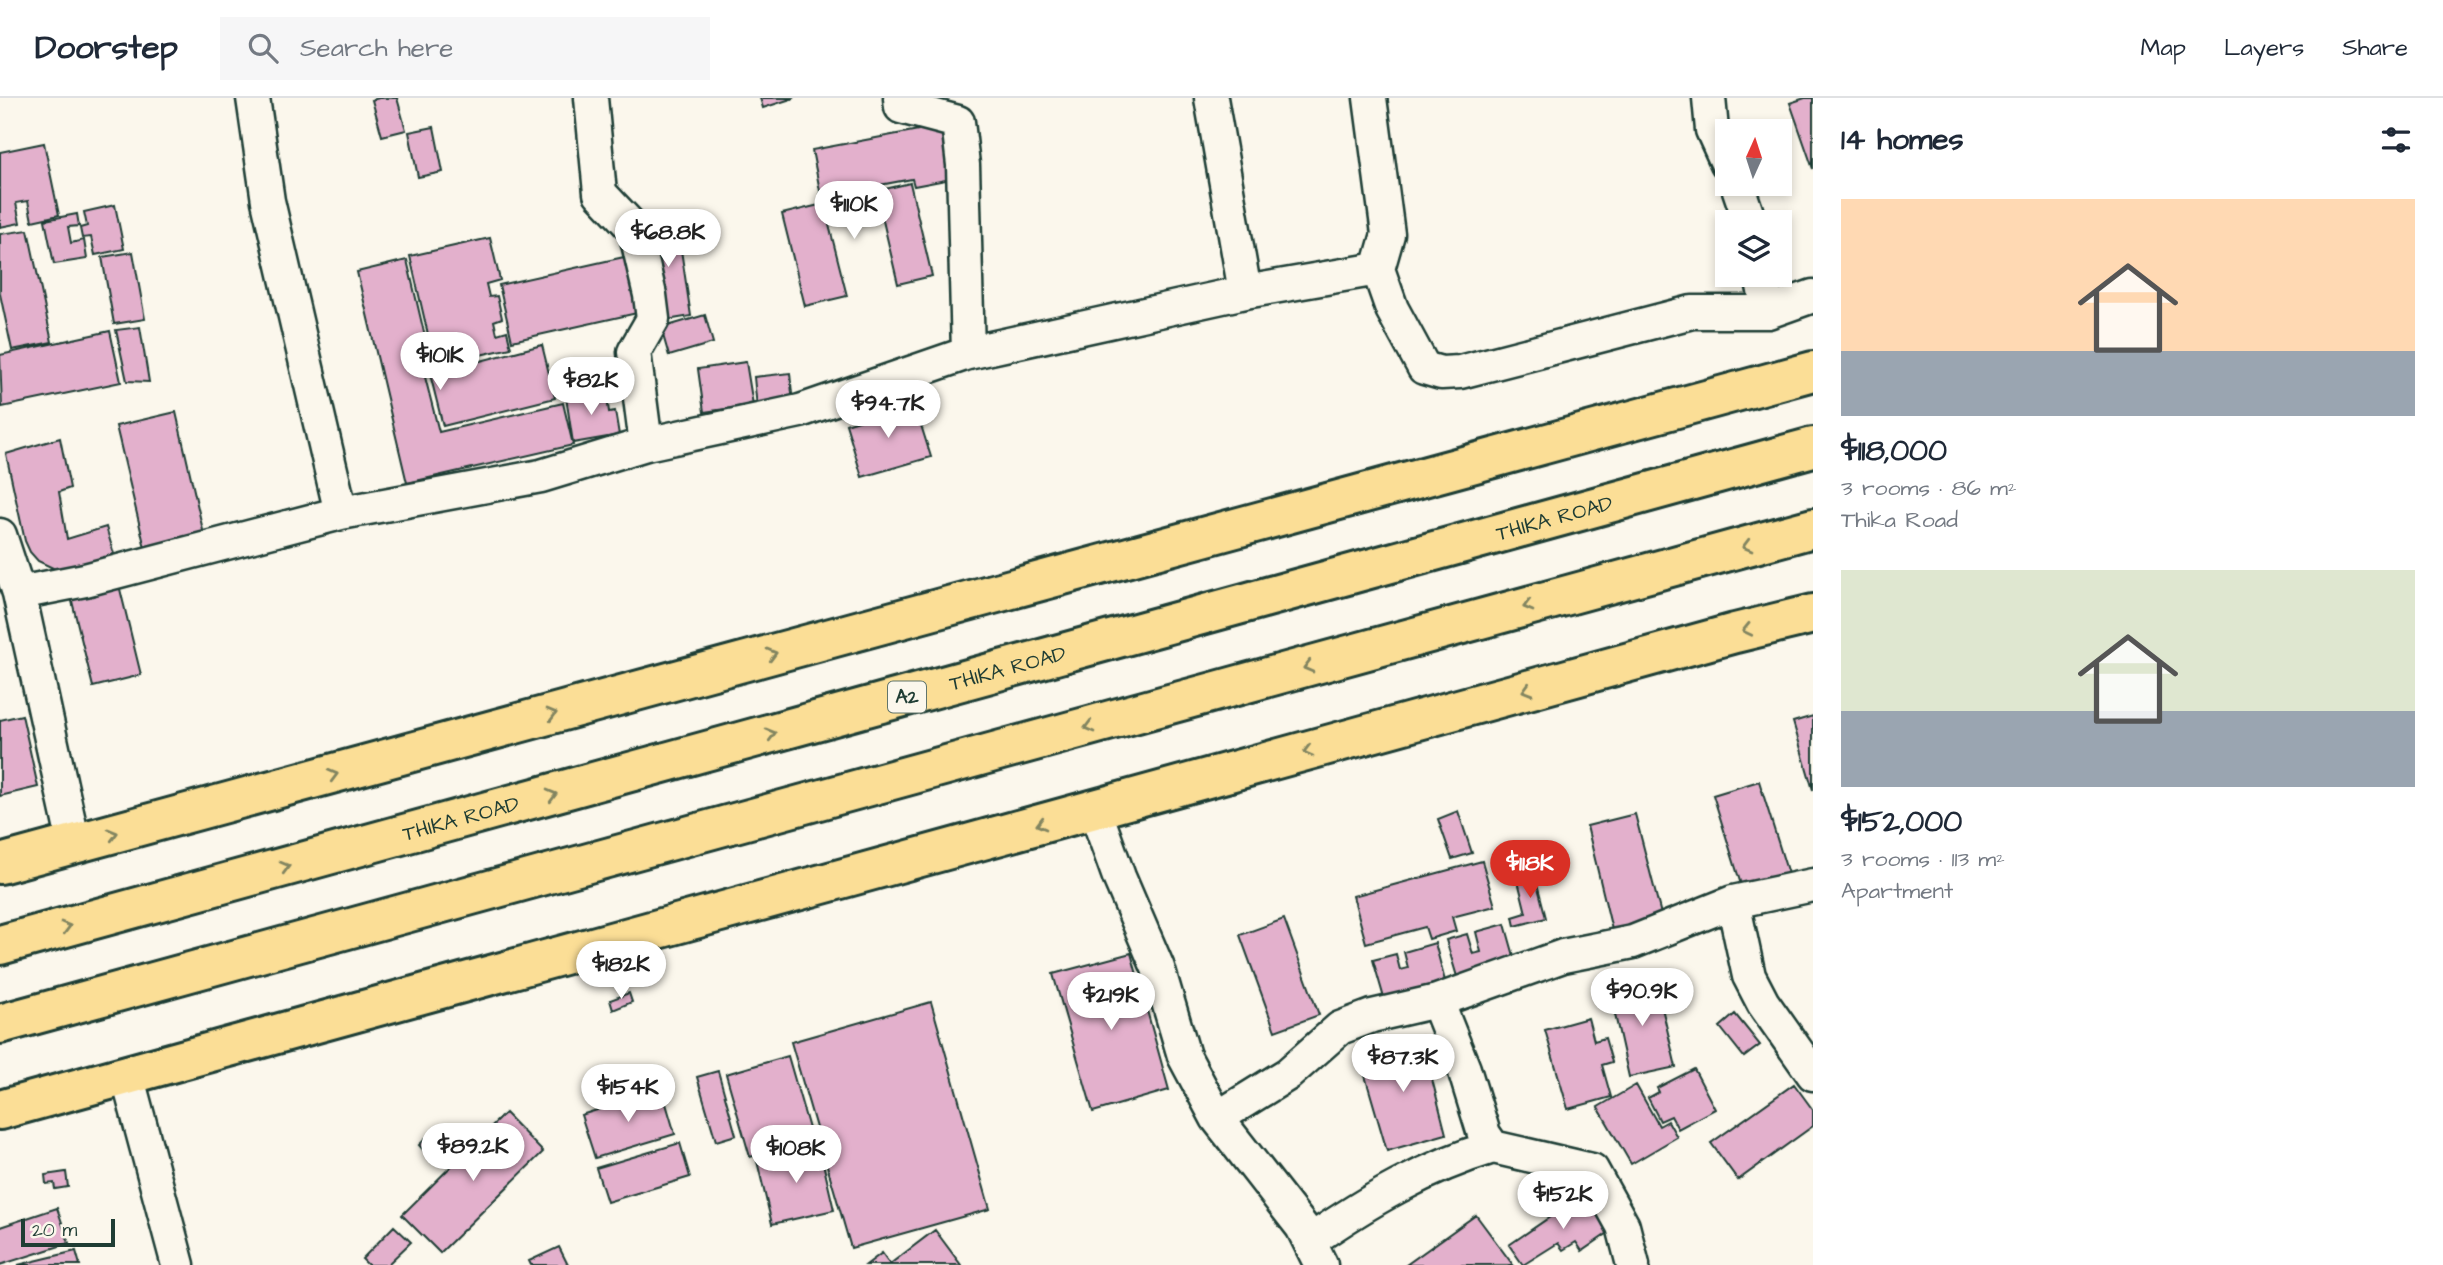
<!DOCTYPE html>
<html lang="en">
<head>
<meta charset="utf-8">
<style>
	body { margin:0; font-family:"Architects Daughter",sans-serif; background:#f6f6f7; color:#1f2937; height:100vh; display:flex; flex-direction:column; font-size:26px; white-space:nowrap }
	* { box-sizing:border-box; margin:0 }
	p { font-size:23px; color:#747a83 }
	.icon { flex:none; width:38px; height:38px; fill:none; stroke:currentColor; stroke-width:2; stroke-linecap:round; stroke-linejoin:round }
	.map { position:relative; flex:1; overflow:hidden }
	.panel { display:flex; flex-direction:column; background:#fff; width:630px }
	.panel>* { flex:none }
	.needle { width:46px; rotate:3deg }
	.buttons { position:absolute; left:1715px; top:21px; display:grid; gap:14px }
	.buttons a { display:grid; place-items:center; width:77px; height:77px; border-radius:0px; background:#fff; box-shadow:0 4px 10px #0003; font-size:35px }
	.scale { position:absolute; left:21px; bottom:18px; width:94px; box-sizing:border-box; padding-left:7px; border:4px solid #1f3d34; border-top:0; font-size:19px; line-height:24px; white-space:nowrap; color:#1f3d34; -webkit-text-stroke:5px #fbf7ec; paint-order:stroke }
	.price { position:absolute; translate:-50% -60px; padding:0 16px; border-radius:24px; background:#fff; color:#222; font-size:23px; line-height:46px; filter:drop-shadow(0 2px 4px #0008) }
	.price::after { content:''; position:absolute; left:50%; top:42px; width:21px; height:16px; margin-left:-10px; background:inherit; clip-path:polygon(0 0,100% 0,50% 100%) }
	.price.current { background:#d93025; color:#fff }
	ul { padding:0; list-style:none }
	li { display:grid; align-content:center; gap:14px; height:371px; padding:0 28px }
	li span { display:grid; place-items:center; height:217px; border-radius:0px; color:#555 }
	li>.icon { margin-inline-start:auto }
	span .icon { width:126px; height:126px; fill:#fffc; stroke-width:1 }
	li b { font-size:30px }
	h2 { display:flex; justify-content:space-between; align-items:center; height:84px; padding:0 28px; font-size:30px }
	header { display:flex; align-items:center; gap:42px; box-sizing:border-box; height:98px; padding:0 35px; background:#fff; border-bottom:2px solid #e0e1e3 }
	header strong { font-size:33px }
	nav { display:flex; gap:38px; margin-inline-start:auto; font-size:24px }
	.search { width:490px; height:63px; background:#f6f6f7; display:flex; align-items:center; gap:18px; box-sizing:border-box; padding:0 24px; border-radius:0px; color:#747a83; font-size:26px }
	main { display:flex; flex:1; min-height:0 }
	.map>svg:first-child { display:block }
	.building { fill:#e3b0cc; stroke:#1f3d34; stroke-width:2 }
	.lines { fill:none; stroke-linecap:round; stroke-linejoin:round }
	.minor-casing { stroke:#1f3d34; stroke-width:37 }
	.major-casing { stroke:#1f3d34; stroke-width:44 }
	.highway-casing { stroke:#1f3d34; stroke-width:44 }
	.minor { stroke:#fbf7ec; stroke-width:32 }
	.major { stroke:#fbde96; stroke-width:38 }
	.highway { stroke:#fbde96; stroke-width:38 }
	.oneway { stroke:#828560 }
	.labels { text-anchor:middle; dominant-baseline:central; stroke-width:5; stroke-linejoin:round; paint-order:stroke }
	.shield { fill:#fbf7ec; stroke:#61756b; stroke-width:2 }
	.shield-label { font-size:19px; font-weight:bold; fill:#1f3d34 }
	.street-label { font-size:21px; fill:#1f3d34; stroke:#fbf7ec }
</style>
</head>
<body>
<header>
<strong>Doorstep</strong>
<div class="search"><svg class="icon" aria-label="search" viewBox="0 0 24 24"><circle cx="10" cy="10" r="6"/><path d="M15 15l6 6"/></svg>Search here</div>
<nav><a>Map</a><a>Layers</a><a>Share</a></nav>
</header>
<main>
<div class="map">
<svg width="1813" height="1167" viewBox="0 0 1813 1167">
	<rect width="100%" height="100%" fill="#fbf7ec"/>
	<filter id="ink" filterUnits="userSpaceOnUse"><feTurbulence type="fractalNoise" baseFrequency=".0143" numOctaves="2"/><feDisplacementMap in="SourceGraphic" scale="14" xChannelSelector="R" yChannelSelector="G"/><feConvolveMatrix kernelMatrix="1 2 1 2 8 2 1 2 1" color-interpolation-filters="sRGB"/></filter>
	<g filter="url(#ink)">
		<!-- building -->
		<path class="building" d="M379,0h18l9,32 -24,6 -10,-36z
			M760,0h34l-31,10z
			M1805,0h8v71l-23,-66z
			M940,28l11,53 -37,7 -2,-7 -91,17 -9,-46z
			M434,29l9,45 -25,5 -9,-45z
			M44,45l15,72 -27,6 -4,-20 -12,2 4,20 -20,4v-75z
			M910,85l22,93 -34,8 -18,-76 -52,13 19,75 -42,10 -23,-92z
			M115,107l9,44 -29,6 -4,-18 -9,1 -2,-10 7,-2 -3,-14z
			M77,116l2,12 -11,1 3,16 13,-3 3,19 -33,5 -9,-44z
			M676,119l15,99 -30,5 -15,-99z
			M28,132l24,112 -40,8 -12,-56v-60z
			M490,140l10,42 -14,4 3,13 8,-1 5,22 -8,3 3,13 10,-3 4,17 -76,17 -25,-109z
			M133,154l12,67 -31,5 -12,-67z
			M633,157l13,56 -134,30 -13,-56z
			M407,162l26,111 -9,2 15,59 124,-29 10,42 -166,38 -50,-211z
			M705,217l8,28 -44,13 -8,-28z
			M140,229l9,55 -22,-1 -11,-51z
			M110,233l11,51 -119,25 -2,-52z
			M542,247l13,53 -112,28 -13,-52z
			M746,264l7,43 -49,7 -6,-43z
			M790,275l3,31 -36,4 -3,-31z
			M606,293l3,21 6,-1 4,24 -46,8 -7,-46z
			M914,305l17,54 -69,20 -16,-53z
			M176,314l29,127 -59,13 -30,-126z
			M60,340l10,50 -11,4 8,47 39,-12 8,27 -47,16 -12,-1 -17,-8 -8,-9 -5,-11 -19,-87z
			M119,487l22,90 -48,12 -22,-90z
			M22,617l16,72 -38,9v-76z
			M1813,618v74l-20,-68z
			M1759,683l30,96 -46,14 -30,-96z
			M1458,713l14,42 -20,6 -14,-40z
			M1635,716l28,108 -50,12 -26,-108z
			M1482,763l13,45 -43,11 4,14 -27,8 -4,-12 -59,16 -13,-47z
			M1534,774l12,46 -31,8 -2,-9 13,-4 -9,-36z
			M1284,821l35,96 -44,16 -35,-96z
			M1505,826l11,39 -58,17 -12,-40 21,-6 6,20 8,-2 -5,-20z
			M1435,845l10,38 -61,17 -11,-38 23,-6 4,16 8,-2 -4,-16z
			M1131,855l38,137 -76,22 -40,-138z
			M1655,880l21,89 -47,10 -20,-89z
			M629,895l3,9 -19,8 -3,-10z
			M931,904l59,207 -139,39 -60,-206z
			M1735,916l25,31 -16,12 -24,-30z
			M1588,920l6,23 11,-3 7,24 -10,3 9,32 -43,12 -23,-79z
			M1421,938l25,98 -59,17 -28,-96z
			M788,958l24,83 -62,18 -24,-83z
			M1694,971l21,40 -37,20 -7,-13 -11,5 -12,-23 11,-6 -2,-4z
			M718,973l18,64 -20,6 -19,-64z
			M1794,986l19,26v16l-75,54 -27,-37z
			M1636,987l23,41 9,-5 9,16 -46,27 -33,-57z
			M662,992l13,44 -80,24 -14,-43z
			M505,1015l38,39 -103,101 -38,-38z
			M435,1032l13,15 -17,14 -12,-14z
			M680,1045l10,34 -83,25 -11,-34z
			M819,1048l15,64 -62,14 -15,-63z
			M66,1074l2,15 -13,2 -1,-6 -8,1 -1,-9z
			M1585,1095l26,38 -29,20 -6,-9 -13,8 -5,-7 -35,22 -14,-20z
			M57,1110l12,35 -69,22v-38z
			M1476,1117l37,50h-107z
			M394,1128l17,16 -24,23h-19l-6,-6z
			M935,1132l26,35h-95l16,-12 8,11z
			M559,1149l9,18h-37l-2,-4z
			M76,1153l4,14h-62z"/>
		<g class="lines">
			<!-- minor casing -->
			<g class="minor-casing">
				<path id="minor" d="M253,0l15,103 73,312
					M591,0l9,95 35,37 15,65 3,24 -19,33 12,92
					M900,0l1,9 57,15 5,43 5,188
					M1211,0l34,194
					M1370,0l18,136 -10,35
					M1709,0l3,32 15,33
					M1737,86l13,38
					M1761,177l7,37
					M0,437l19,58 66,-13 256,-67 200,-37 105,-32 154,-33 168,-58 277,-61 133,-23 14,40 32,59 17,5 19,-1 232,-60h76l45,-16
					M19,495l55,251
					M1095,712l24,67 39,91 26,88 33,62 71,-44 52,-46 32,-12 65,-15 126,-45 70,-14 100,-40 80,-17
					M1733,804l16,74 14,27 50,71
					M1437,903l27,68 20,65 9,13 99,23 31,56 10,39
					M127,977l51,190
					M1217,1020l85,109 19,38
					M1310,1143c58,-40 116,-74 183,-94"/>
			</g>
			<!-- major casing -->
			<g class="major-casing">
				<path id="major" d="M0,766l1813,-493
					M0,1012l1735,-477 78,-19"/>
			</g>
			<!-- highway casing -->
			<g class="highway-casing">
				<g id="highway">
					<path id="s1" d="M0,847l1813,-498"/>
					<path d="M0,926l1813,-496"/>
				</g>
			</g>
			<!-- minor -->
			<use href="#minor" class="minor"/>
			<!-- major -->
			<use href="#major" class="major"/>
			<!-- highway -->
			<use href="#highway" class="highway"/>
		</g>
		<!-- one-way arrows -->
		<defs><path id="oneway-chevron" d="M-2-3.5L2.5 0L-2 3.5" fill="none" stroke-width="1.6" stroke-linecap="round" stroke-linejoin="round" transform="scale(1.75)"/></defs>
		<g class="oneway">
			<use href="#oneway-chevron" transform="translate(1747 448) rotate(165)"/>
			<use href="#oneway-chevron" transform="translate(1528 508) rotate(165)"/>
			<use href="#oneway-chevron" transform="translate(1747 532) rotate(167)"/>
			<use href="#oneway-chevron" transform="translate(772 556) rotate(-15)"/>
			<use href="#oneway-chevron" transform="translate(1308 569) rotate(165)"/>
			<use href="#oneway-chevron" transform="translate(1527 592) rotate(164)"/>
			<use href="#oneway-chevron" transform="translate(552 616) rotate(-15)"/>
			<use href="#oneway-chevron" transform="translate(1089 629) rotate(165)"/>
			<use href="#oneway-chevron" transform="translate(771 636) rotate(-15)"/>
			<use href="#oneway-chevron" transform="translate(1308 653) rotate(165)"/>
			<use href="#oneway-chevron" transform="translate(333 677) rotate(-15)"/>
			<use href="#oneway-chevron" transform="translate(552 697) rotate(-15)"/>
			<use href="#oneway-chevron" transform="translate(1041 726) rotate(165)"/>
			<use href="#oneway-chevron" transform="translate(113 736) rotate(-15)"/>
			<use href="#oneway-chevron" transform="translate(285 769) rotate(-15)"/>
			<use href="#oneway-chevron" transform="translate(66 829) rotate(-15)"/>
		</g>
	</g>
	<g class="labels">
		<!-- shield labels -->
		<rect class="shield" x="888" y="583.5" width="38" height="31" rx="5"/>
		<g class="shield-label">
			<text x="907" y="599">A2</text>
		</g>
		<!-- street labels -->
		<g class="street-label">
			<text stroke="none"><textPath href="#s1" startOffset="1612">THIKA ROAD</textPath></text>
			<text stroke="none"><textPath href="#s1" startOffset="1045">THIKA ROAD</textPath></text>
			<text stroke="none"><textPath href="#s1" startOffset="478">THIKA ROAD</textPath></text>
		</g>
	</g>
</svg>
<div class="buttons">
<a><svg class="needle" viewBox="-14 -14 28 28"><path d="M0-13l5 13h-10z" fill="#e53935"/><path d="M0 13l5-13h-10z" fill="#747a83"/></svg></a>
<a><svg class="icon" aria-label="layers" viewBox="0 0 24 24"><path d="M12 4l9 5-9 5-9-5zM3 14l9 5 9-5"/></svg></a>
</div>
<div class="scale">20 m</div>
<b class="price" style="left:854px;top:143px">$110K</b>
<b class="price" style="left:668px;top:171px">$68.8K</b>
<b class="price" style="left:440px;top:294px">$101K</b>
<b class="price" style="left:591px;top:319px">$82K</b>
<b class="price" style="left:888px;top:342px">$94.7K</b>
<b class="price current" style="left:1530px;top:802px">$118K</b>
<b class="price" style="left:621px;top:903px">$182K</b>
<b class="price" style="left:1642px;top:930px">$90.9K</b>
<b class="price" style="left:1111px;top:934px">$219K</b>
<b class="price" style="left:1403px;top:996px">$87.3K</b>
<b class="price" style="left:628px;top:1026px">$154K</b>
<b class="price" style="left:473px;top:1085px">$89.2K</b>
<b class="price" style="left:796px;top:1087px">$108K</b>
<b class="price" style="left:1563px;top:1133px">$152K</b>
</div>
<section class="panel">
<h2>14 homes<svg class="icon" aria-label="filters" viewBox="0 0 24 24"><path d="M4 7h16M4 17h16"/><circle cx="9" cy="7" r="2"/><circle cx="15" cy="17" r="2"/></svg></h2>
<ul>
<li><span style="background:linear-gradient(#ffd9b3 70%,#9aa5b1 0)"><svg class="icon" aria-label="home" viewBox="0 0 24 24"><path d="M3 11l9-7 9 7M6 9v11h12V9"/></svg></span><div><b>$118,000</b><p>3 rooms · 86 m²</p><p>Thika Road</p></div></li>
<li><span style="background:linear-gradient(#dfe7d0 65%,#9aa5b1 0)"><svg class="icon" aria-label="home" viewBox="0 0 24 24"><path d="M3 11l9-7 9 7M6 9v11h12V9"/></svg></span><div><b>$152,000</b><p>3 rooms · 113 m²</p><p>Apartment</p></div></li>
</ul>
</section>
</main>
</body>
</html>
